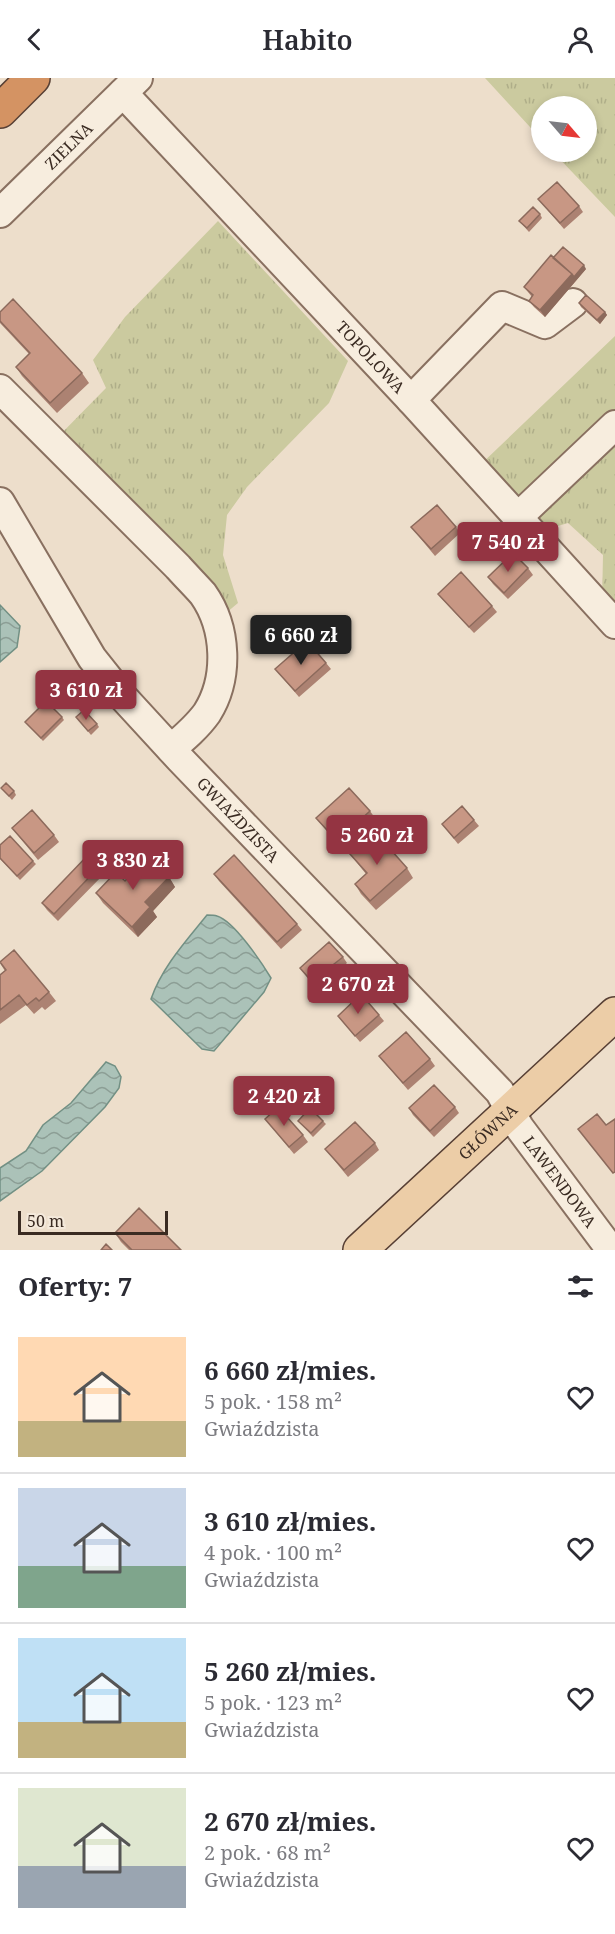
<!DOCTYPE html>
<html lang="pl">
<head>
<meta charset="utf-8">
<style>
	body { margin:0; font-family:"Noto Serif",serif; background:#f2f2f3; color:#2b2b33; height:100vh; display:flex; flex-direction:column; font-size:22px; white-space:nowrap }
	* { box-sizing:border-box; margin:0 }
	p { font-size:20px; color:#7c7c81 }
	.icon { flex:none; width:33px; height:33px; fill:none; stroke:currentColor; stroke-width:2; stroke-linecap:round; stroke-linejoin:round }
	.map { position:relative; height:1172px; overflow:hidden }
	.panel { display:flex; flex-direction:column; background:#fff; flex:1 }
	.panel>* { flex:none }
	.needle { width:39px; rotate:118deg }
	.fabs { position:absolute; left:531px; top:18px; display:grid; gap:12px }
	.fabs a { display:grid; place-items:center; width:66px; height:66px; border-radius:50%; background:#fff; box-shadow:0 3px 9px #0003; font-size:30px }
	.scale { position:absolute; left:18px; bottom:15px; width:150px; box-sizing:border-box; padding-left:6px; border:3px solid #3a2b22; border-top:0; font-size:16px; line-height:21px; white-space:nowrap; color:#3a2b22; -webkit-text-stroke:4px #f4e9db; paint-order:stroke }
	.price { position:absolute; translate:-50% -51px; padding:0 14px; border-radius:6px; background:#943442; color:#fff; font-size:20px; line-height:39px; filter:drop-shadow(0 2px 3px #0008) }
	.price::after { content:''; position:absolute; left:50%; top:36px; width:18px; height:14px; margin-left:-9px; background:inherit; clip-path:polygon(0 0,100% 0,50% 100%) }
	.price.current { background:#222; color:#fff }
	ul { padding:0; list-style:none }
	li { display:flex; align-items:center; gap:18px; height:150px; padding:0 18px }
	li+li { border-top:2px solid #e1e1e2 }
	li span { display:grid; place-items:center; flex:none; width:168px; height:120px; border-radius:0px; color:#555 }
	li>.icon { margin-inline-start:auto }
	span .icon { width:72px; height:72px; fill:#fffc; stroke-width:1 }
	li b { font-size:26px }
	h2 { display:flex; justify-content:space-between; align-items:center; height:72px; padding:0 18px; font-size:26px }
	header { display:flex; justify-content:space-between; align-items:center; height:78px; padding:0 18px; background:#fff; font-size:27px; font-weight:600 }
	.map>svg:first-child { display:block }
	.grass { fill:url(#grass-tufts) }
	.water { fill:url(#water-waves); stroke:#729084; stroke-width:1.5 }
	.lines { fill:none; stroke-linecap:round; stroke-linejoin:round }
	.minor-casing { stroke:#897060; stroke-width:32 }
	.major-casing { stroke:#573f34; stroke-width:36 }
	.highway-casing { stroke:#573f34; stroke-width:36 }
	.minor { stroke:#f7edde; stroke-width:28 }
	.major { stroke:#eccda7; stroke-width:33 }
	.highway { stroke:#d49363; stroke-width:33 }
	.wall { fill:#ac8272 }
	.shaded-wall { fill:#8c6a5c }
	.building { fill:#c89784; stroke:#8c6a5c; stroke-width:1.5 }
	.labels { text-anchor:middle; dominant-baseline:central; stroke-width:4.5; stroke-linejoin:round; paint-order:stroke }
	.street-label { font-size:16px; fill:#3a2b22; stroke:#f4e9db }
</style>
</head>
<body>
<header><svg class="icon" aria-label="back" viewBox="0 0 24 24"><path d="M15 5l-7 7 7 7"/></svg>Habito<svg class="icon" aria-label="person" viewBox="0 0 24 24"><circle cx="12" cy="8" r="4"/><path d="M4 21q1-7 8-7t8 7"/></svg></header>
<div class="map">
<svg width="615" height="1172" viewBox="0 0 615 1172">
	<defs>
		<pattern id="grass-tufts" width="24" height="20" patternUnits="userSpaceOnUse" patternTransform="scale(1.5)"><rect width="24" height="20" fill="#cbca9f"/><path d="M3 7l-1-3M5 7V3M7 7l1-3M15 17l-1-3M17 17v-4M19 17l1-3" fill="none" stroke="#afae89"/></pattern>
		<pattern id="water-waves" width="16" height="10" patternUnits="userSpaceOnUse" patternTransform="scale(1.5)"><rect width="16" height="10" fill="#abc2b8"/><path d="M0 5q4-4 8 0t8 0" fill="none" stroke="#8c9e95"/></pattern>
	</defs>
	<rect width="100%" height="100%" fill="#eddecb"/>
	<!-- grass -->
	<path class="grass" d="M485,0h130v139l-62,-65h33v-46h-44l-1,33z
		M218,143l130,140 -19,42 -82,84 -20,28 -4,40 15,48 -24,20 -163,-179 55,-56 -13,-28 32,-43z
		M615,258v280l-13,-14 1,-47 -35,-32 -30,9 -60,-65z"/>
	<!-- water -->
	<path class="water" d="M0,527l20,21 -3,21 -17,15z
		M207,837c4,0 7,0 10,1 17,5 45,47 54,62l-7,14 -50,59 -12,-2 -51,-50c11,-32 35,-58 56,-84z
		M106,984l9,4 6,11 -2,11 -14,19 -63,64 -42,30v-33l26,-17 17,-26 28,-22z"/>
	<g class="lines">
		<!-- minor casing -->
		<g class="minor-casing">
			<g id="minor">
				<path id="s1" d="M123,15l288,307 204,224"/>
				<path id="s2" d="M0,135l138,-135"/>
				<path d="M0,311l178,178c8,9 17,18 25,27 24,34 26,84 4,119 -10,14 -23,25 -36,36"/>
				<path d="M411,322l91,-94 43,18 28,-21"/>
				<path id="s3" d="M0,424l92,156 31,39 57,62 320,333 19,35 92,123"/>
				<path d="M518,439l97,-92"/>
			</g>
		</g>
		<!-- major casing -->
		<g class="major-casing">
			<g id="major">
				<path id="s4" d="M360,1172l255,-236"/>
			</g>
		</g>
		<!-- highway casing -->
		<g class="highway-casing">
			<path id="highway" d="M0,33l33,-33"/>
		</g>
		<!-- minor -->
		<use href="#minor" class="minor"/>
		<!-- major -->
		<use href="#major" class="major"/>
		<!-- highway -->
		<use href="#highway" class="highway"/>
	</g>
	<!-- wall -->
	<path class="wall" d="M538,121l41,7 4,6 -19,17z
		M540,136l2,4 -13,14 -10,-11z
		M553,180l33,11 -41,48 -11,-10 -5,-6 3,-4 -8,-10z
		M579,225l26,9 2,3 -7,9 -19,-17z
		M0,234l82,61 7,10 -32,30 -35,-37 -6,-9 13,-13 -29,-31z
		M411,449h45l4,6 -25,23z
		M528,490l5,7 -25,24 -15,-15 -5,-7z
		M438,516l54,12 5,6 -23,21 -31,-33z
		M326,585l5,6 -32,28 -24,-28z
		M62,639l2,3 -21,21 -18,-19z
		M76,639l21,7 2,3 -8,8z
		M1,710l13,3 2,4 -4,5z
		M370,733l5,7 -33,30 -21,-24 -5,-6z
		M474,742l5,6 -21,18 -16,-20z
		M12,750l42,7 5,7 -21,18z
		M0,767l33,16 3,3 -16,16 -20,-21z
		M350,776l57,14 6,10 -37,32 -15,-16 -6,-10 11,-10z
		M101,787l5,7 -48,49 -11,-11 -5,-7z
		M214,796l83,50 5,6 -21,19 -62,-68z
		M169,799l6,10 -22,24 4,6 -19,20 -35,-34 -7,-10 29,-12z
		M343,879l4,6 -8,7 6,8 -21,18 -24,-28z
		M0,885l49,29 7,9 -11,9 -3,-3 -8,7 -8,-9 -26,19v-49l5,-4z
		M379,937l5,6 -24,21 -22,-26z
		M379,978l51,3 5,7 -27,24z
		M455,1029l4,6 -25,24 -21,-22 -4,-7z
		M265,1041l38,16 5,7 -14,12z
		M298,1043h25l3,3 -13,13z
		M375,1065l4,7 -31,27 -23,-28z
		M115,1155l66,17h-52l-8,-8z"/>
	<!-- shaded-wall -->
	<path class="shaded-wall" d="M584,187l2,4 -41,48 -5,-7 32,-36z
		M605,234l2,3 -7,9 -3,-4z
		M169,799l6,10 -22,24 4,6 -19,20 -6,-10 13,-25z"/>
	<!-- building -->
	<path class="building" d="M557,104l22,24 -19,17 -22,-24z
		M533,129l7,7 -13,14 -8,-7z
		M563,169l21,18 -10,12 -2,-3 -19,-16z
		M551,177l21,19 -32,36 -11,-9 4,-6 -9,-8z
		M586,217l19,17 -8,8 -18,-17z
		M13,221l69,74 -32,30 -34,-36 14,-14 -30,-32v-9z
		M437,427l19,22 -25,22 -20,-22z
		M513,475l15,15 -24,25 -16,-16z
		M461,494l31,34 -23,21 -31,-33z
		M307,563l19,22 -31,28 -20,-22z
		M46,623l16,16 -21,21 -16,-16z
		M84,632l13,14 -9,7 -12,-14z
		M6,705l8,8 -5,5 -8,-8z
		M349,710l21,23 -33,30 -21,-23z
		M462,728l12,14 -20,18 -12,-14z
		M32,732l22,25 -20,18 -22,-25z
		M375,754l32,36 -37,33 -15,-17 12,-11 -17,-19z
		M10,758l23,25 -16,15 -17,-18v-13z
		M89,776l12,11 -47,49 -12,-11z
		M234,777l63,69 -20,18 -63,-68z
		M147,779l22,20 -24,25 5,5 -18,20 -36,-34 20,-21 9,9z
		M329,864l14,15 -9,7 6,7 -21,19 -19,-22z
		M14,872l35,42 -10,9 -3,-3 -9,7 -8,-10 -19,15v-35l6,-5 -6,-8z
		M361,916l18,21 -24,21 -17,-20z
		M406,954l24,27 -27,24 -24,-27z
		M434,1007l21,22 -25,24 -21,-23z
		M278,1029l25,28 -14,12 -24,-28z
		M310,1030l13,13 -12,12 -13,-12z
		M597,1036l9,11 9,-6v53l-2,1 -35,-44z
		M355,1044l20,21 -31,27 -19,-21z
		M139,1130l42,42h-49l-17,-17z
		M106,1166l6,6h-11z"/>
	<g class="labels">
		<!-- street labels -->
		<g class="street-label">
			<text stroke="none"><textPath href="#s2" startOffset="96">ZIELNA</textPath></text>
			<text stroke="none"><textPath href="#s1" startOffset="362">TOPOLOWA</textPath></text>
			<text stroke="none"><textPath href="#s3" startOffset="399">GWIAŹDZISTA</textPath></text>
			<text stroke="none"><textPath href="#s4" startOffset="174">GŁÓWNA</textPath></text>
			<text stroke="none"><textPath href="#s3" startOffset="885">LAWENDOWA</textPath></text>
		</g>
	</g>
</svg>
<div class="fabs">
<a><svg class="needle" viewBox="-14 -14 28 28"><path d="M0-13l5 13h-10z" fill="#e53935"/><path d="M0 13l5-13h-10z" fill="#7c7c81"/></svg></a>
</div>
<div class="scale">50 m</div>
<b class="price" style="left:508px;top:495px">7 540 zł</b>
<b class="price current" style="left:301px;top:588px">6 660 zł</b>
<b class="price" style="left:86px;top:643px">3 610 zł</b>
<b class="price" style="left:377px;top:788px">5 260 zł</b>
<b class="price" style="left:133px;top:813px">3 830 zł</b>
<b class="price" style="left:358px;top:937px">2 670 zł</b>
<b class="price" style="left:284px;top:1049px">2 420 zł</b>
</div>
<section class="panel">
<h2>Oferty: 7<svg class="icon" aria-label="filters" viewBox="0 0 24 24"><path d="M4 7h16M4 17h16"/><circle cx="9" cy="7" r="2"/><circle cx="15" cy="17" r="2"/></svg></h2>
<ul>
<li><span style="background:linear-gradient(#ffd9b3 70%,#c2b280 0)"><svg class="icon" aria-label="home" viewBox="0 0 24 24"><path d="M3 11l9-7 9 7M6 9v11h12V9"/></svg></span><div><b>6 660 zł/mies.</b><p>5 pok. · 158 m²</p><p>Gwiaździsta</p></div><svg class="icon" aria-label="heart" viewBox="0 0 24 24"><path d="M12 20l-8-8c-3-5 5-10 8-4 3-6 11-1 8 4z"/></svg></li>
<li><span style="background:linear-gradient(#c9d6e8 65%,#7fa58c 0)"><svg class="icon" aria-label="home" viewBox="0 0 24 24"><path d="M3 11l9-7 9 7M6 9v11h12V9"/></svg></span><div><b>3 610 zł/mies.</b><p>4 pok. · 100 m²</p><p>Gwiaździsta</p></div><svg class="icon" aria-label="heart" viewBox="0 0 24 24"><path d="M12 20l-8-8c-3-5 5-10 8-4 3-6 11-1 8 4z"/></svg></li>
<li><span style="background:linear-gradient(#bfe0f5 70%,#c2b280 0)"><svg class="icon" aria-label="home" viewBox="0 0 24 24"><path d="M3 11l9-7 9 7M6 9v11h12V9"/></svg></span><div><b>5 260 zł/mies.</b><p>5 pok. · 123 m²</p><p>Gwiaździsta</p></div><svg class="icon" aria-label="heart" viewBox="0 0 24 24"><path d="M12 20l-8-8c-3-5 5-10 8-4 3-6 11-1 8 4z"/></svg></li>
<li><span style="background:linear-gradient(#dfe7d0 65%,#9aa5b1 0)"><svg class="icon" aria-label="home" viewBox="0 0 24 24"><path d="M3 11l9-7 9 7M6 9v11h12V9"/></svg></span><div><b>2 670 zł/mies.</b><p>2 pok. · 68 m²</p><p>Gwiaździsta</p></div><svg class="icon" aria-label="heart" viewBox="0 0 24 24"><path d="M12 20l-8-8c-3-5 5-10 8-4 3-6 11-1 8 4z"/></svg></li>
</ul>
</section>
</body>
</html>
